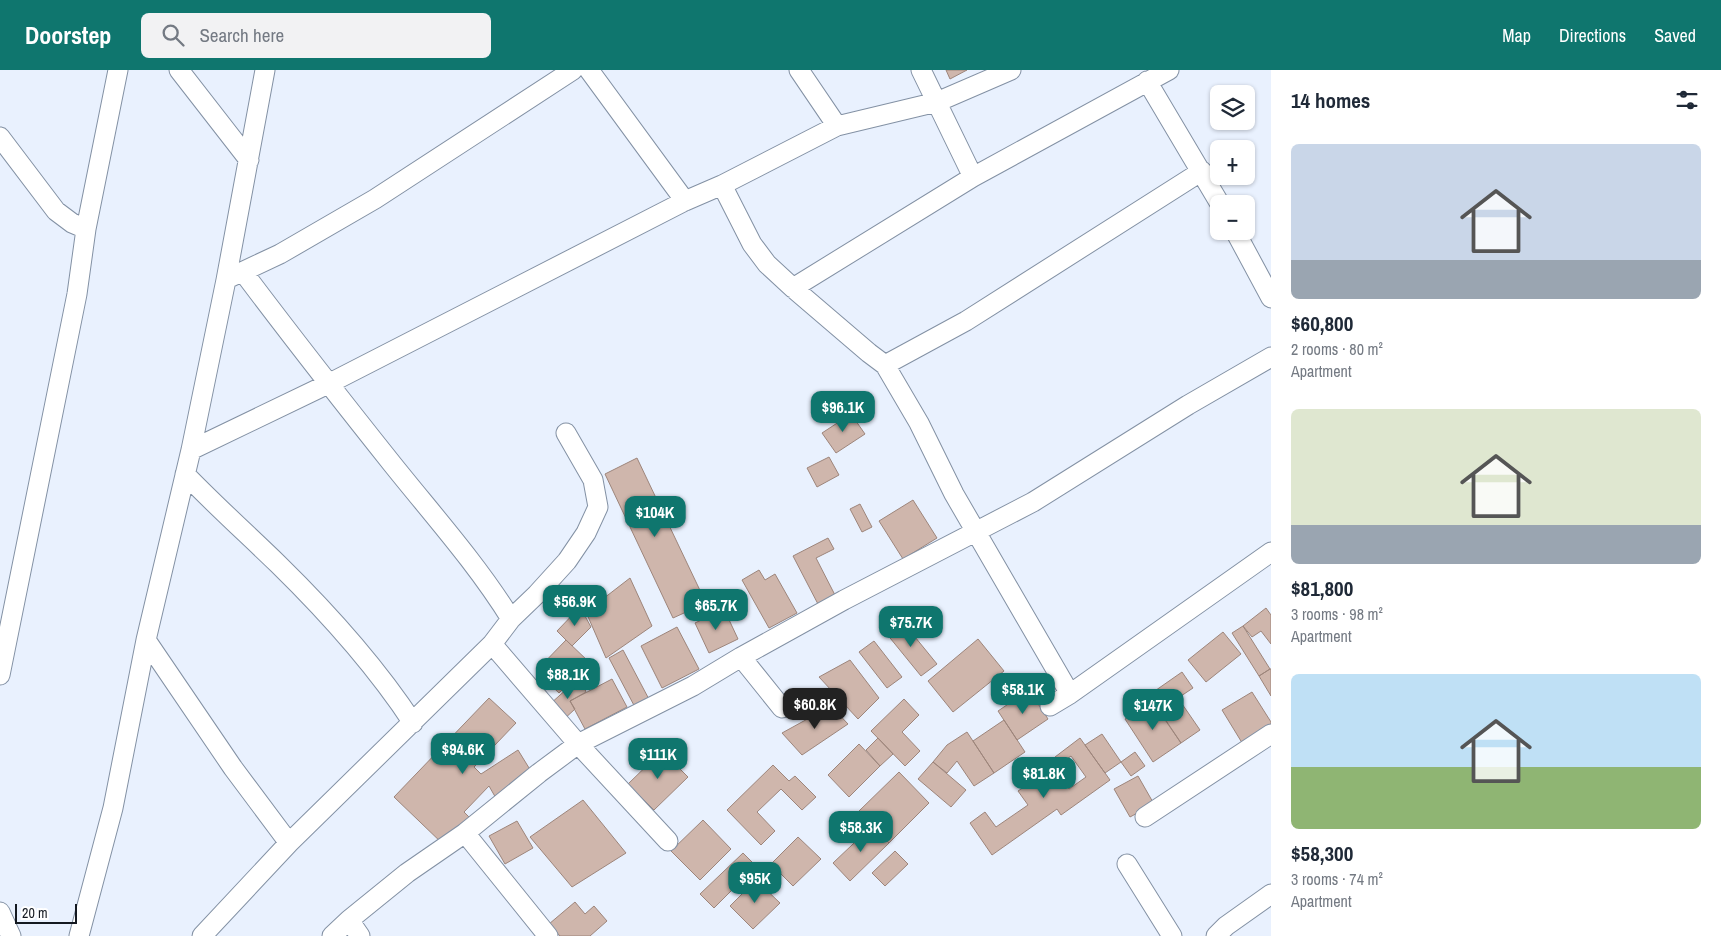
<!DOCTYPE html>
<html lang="en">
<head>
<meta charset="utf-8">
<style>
	body { margin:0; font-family:"Archivo Narrow",sans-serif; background:#f2f2f3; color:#1f2937; height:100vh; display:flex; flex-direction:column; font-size:19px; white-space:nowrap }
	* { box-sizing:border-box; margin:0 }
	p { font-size:16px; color:#747a83 }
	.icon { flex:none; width:28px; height:28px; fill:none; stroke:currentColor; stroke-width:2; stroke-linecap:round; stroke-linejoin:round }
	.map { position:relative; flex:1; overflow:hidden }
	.side { display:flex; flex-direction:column; background:#fff; width:450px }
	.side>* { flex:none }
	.fabs { position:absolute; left:1210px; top:15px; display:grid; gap:10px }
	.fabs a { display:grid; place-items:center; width:45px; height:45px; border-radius:8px; background:#fff; box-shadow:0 1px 4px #0004; font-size:25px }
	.scale { position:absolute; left:15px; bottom:12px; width:62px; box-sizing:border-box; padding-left:5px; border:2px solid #141921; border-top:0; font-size:14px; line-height:18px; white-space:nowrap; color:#141921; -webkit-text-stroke:4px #fff; paint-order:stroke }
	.price { position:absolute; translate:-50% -42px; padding:0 11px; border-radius:10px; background:#0f766e; color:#fff; font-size:16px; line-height:32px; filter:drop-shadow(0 1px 2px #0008) }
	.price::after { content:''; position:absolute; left:50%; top:30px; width:15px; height:11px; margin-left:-8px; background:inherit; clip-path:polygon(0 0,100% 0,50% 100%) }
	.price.on { background:#222; color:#fff }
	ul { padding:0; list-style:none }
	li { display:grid; align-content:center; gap:10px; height:265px; padding:0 20px }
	li span { display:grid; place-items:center; height:155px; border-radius:8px; color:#555 }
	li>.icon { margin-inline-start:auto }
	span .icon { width:90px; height:90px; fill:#fffc; stroke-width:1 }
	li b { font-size:21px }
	h2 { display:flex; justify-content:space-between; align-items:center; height:60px; padding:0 20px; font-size:21px }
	header { display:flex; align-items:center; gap:30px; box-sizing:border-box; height:70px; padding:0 25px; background:#0f766e; color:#fff }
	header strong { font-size:24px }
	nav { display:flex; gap:28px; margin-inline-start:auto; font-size:18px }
	.search { width:350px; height:45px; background:#f2f2f3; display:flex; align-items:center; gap:12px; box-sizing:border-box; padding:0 18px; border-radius:8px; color:#747a83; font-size:19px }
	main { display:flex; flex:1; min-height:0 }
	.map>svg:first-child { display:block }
	.building { fill:#cfb6ac; stroke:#9d857b }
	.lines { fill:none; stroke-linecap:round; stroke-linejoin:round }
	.minor-casing { stroke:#8391a4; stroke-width:21 }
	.minor { stroke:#fff; stroke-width:19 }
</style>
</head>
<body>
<header>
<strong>Doorstep</strong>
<div class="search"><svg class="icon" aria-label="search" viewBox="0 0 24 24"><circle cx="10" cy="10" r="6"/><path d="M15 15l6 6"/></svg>Search here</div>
<nav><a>Map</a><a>Directions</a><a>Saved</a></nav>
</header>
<main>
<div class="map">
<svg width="1271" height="866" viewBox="0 0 1271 866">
	<rect width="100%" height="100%" fill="#e9f1fe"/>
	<!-- building -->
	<path class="building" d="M946,0h21l-17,9z
		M851,344l14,20 -29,19 -14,-20z
		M829,387l10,18 -22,12 -10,-19z
		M637,388l69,145 -33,15 -68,-144z
		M913,430l24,38 -34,21 -24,-38z
		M860,434l12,23 -10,5 -12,-23z
		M828,468l6,11 -18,9 20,39 -17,9 -26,-50z
		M759,500l6,10 10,-6 22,39 -28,15 -27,-48z
		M630,508l22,48 -46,32 -20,-46z
		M580,537l11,20 -19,19 -15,-15z
		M1266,538l5,7v29l-10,-13 -9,6 -9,-11z
		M724,539l14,30 -29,14 -14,-30z
		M902,551l35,43 -16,12 -35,-43z
		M1243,556l27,43 -11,7 -27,-43z
		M677,557l22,42 -37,19 -21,-42z
		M1223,562l18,22 -35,28 -18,-22z
		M978,569l26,32 -51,41 -25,-31z
		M566,570l23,22 -30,31 -23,-22z
		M874,571l28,36 -15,11 -28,-36z
		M623,580l28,53 -14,8 -28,-53z
		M850,590l29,38 -21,21 -39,-42z
		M1270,599h1v27l-12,-20z
		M1182,602l11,16 -15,10 22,32 -19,13 -32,-48z
		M580,607l6,15 -16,9 5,8 -13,12 -13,-16z
		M612,609l15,28 -42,22 -15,-28z
		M1029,620l19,29 -31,21 -19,-29z
		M1252,622l19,30v7l-27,17 -22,-36z
		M489,628l27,25 -42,44 7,7 37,-24 16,26 -37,24 -8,-14 -25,26 7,7 -26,27 -51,-49z
		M904,629l15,16 -17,17 18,19 -15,15 -34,-35z
		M1152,631l29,42 -28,19 -28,-43z
		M831,636l17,18 -46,31 -20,-22z
		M1004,650l21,32 -31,21 -21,-32z
		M967,662l27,41 -20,13 -17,-25 -10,12 -14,-11 14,-17z
		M1102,664l19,28 -16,11 -20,-28z
		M878,668l15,16 -13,12 -14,-16z
		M1080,668l30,42 -49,35 -4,-6 -65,46 -22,-32 15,-11 11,15 32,-22 -10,-14 36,-24 15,22 17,-12 -15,-21 -11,8 -5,-7z
		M859,674l21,22 -31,31 -21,-22z
		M662,681l26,26 -34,33 -26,-26z
		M1135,682l10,14 -14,10 -10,-14z
		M933,692l33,28 -15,17 -33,-28z
		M773,695l16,16 6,-5 21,21 -14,13 -21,-21 -24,23 18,19 -14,14 -34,-35z
		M899,702l30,31 -40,40 -31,-31z
		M1138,706l16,28 -24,13 -16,-28z
		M583,730l43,53 -54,34 -42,-50z
		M703,750l28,29 -31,31 -29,-29z
		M517,751l16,27 -28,16 -16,-28z
		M872,756l17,17 -39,38 -17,-18z
		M798,767l23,22 -28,27 -22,-22z
		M895,781l13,13 -23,22 -13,-13z
		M743,783l13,13 -42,42 -14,-14z
		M756,810l24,23 -27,26 -23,-23z
		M575,832l10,12 9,-8 13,15 -17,15h-30l-11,-12z"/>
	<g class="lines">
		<!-- minor casing -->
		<g class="minor-casing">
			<path id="minor" d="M179,0l70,90
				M589,0l96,131
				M799,0l38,56
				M921,0l52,107
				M1147,11l73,123
				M0,67l56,74 16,12 14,6 -9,65 -77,381
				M722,115l30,59 15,20 26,24 76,65 16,12 34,58 35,71 116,200
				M86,159l32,-159
				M1235,161l36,67
				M243,202c49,65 99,129 150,193 40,50 84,99 118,154
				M231,207l49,-23 95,-55 198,-129
				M793,218l180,-111 196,-107
				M885,295l81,-44 236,-150
				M191,380l137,-66 357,-183 37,-16 115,-59 100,-24 74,-32
				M185,404c30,31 62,60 93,90 50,49 97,101 135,159
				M146,570l87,128 56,75
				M492,574l86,100 90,97
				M741,587l41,51
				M1050,636l20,-12 201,-142
				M1145,747l126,-83
				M465,763l83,103
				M1127,794l45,72
				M0,842l11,24
				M349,850l11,16
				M79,866l34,-128 33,-168 45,-190 35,-170 39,-210
				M202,866l87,-93 203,-199 19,-25 26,-25 30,-33 19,-28 12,-26 -5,-27 -27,-47
				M332,866l17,-16 58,-47 58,-40 74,-60 39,-29 115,-58 48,-29 103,-57 189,-98 155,-97 83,-48
				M1216,866l10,-10 45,-32"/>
		</g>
		<!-- minor -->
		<use href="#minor" class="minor"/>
	</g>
</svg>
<div class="fabs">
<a><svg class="icon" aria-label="layers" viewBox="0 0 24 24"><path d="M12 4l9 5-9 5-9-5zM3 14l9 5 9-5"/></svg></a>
<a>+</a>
<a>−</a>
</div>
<div class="scale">20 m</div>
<b class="price" style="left:843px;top:363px">$96.1K</b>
<b class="price" style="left:655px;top:468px">$104K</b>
<b class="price" style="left:575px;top:557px">$56.9K</b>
<b class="price" style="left:716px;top:561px">$65.7K</b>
<b class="price" style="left:911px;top:578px">$75.7K</b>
<b class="price" style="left:568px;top:630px">$88.1K</b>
<b class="price" style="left:1023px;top:645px">$58.1K</b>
<b class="price on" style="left:815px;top:660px">$60.8K</b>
<b class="price" style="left:1153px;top:661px">$147K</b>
<b class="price" style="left:463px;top:705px">$94.6K</b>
<b class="price" style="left:658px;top:710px">$111K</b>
<b class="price" style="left:1044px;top:729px">$81.8K</b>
<b class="price" style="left:861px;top:783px">$58.3K</b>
<b class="price" style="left:755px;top:834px">$95K</b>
</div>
<section class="side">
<h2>14 homes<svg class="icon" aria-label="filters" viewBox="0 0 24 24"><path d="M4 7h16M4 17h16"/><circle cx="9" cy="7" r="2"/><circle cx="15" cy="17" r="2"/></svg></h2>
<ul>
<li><span style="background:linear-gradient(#c9d6e8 75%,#9aa5b1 0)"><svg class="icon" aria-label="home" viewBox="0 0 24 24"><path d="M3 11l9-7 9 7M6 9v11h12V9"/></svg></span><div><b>$60,800</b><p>2 rooms · 80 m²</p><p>Apartment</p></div></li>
<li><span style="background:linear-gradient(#dfe7d0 75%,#9aa5b1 0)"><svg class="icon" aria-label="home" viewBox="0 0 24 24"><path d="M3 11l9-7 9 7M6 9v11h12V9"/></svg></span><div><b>$81,800</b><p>3 rooms · 98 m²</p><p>Apartment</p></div></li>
<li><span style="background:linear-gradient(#bfe0f5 60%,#8fb573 0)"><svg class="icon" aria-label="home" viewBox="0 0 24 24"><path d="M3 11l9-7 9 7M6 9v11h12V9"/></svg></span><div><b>$58,300</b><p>3 rooms · 74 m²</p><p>Apartment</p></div></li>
</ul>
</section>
</main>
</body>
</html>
